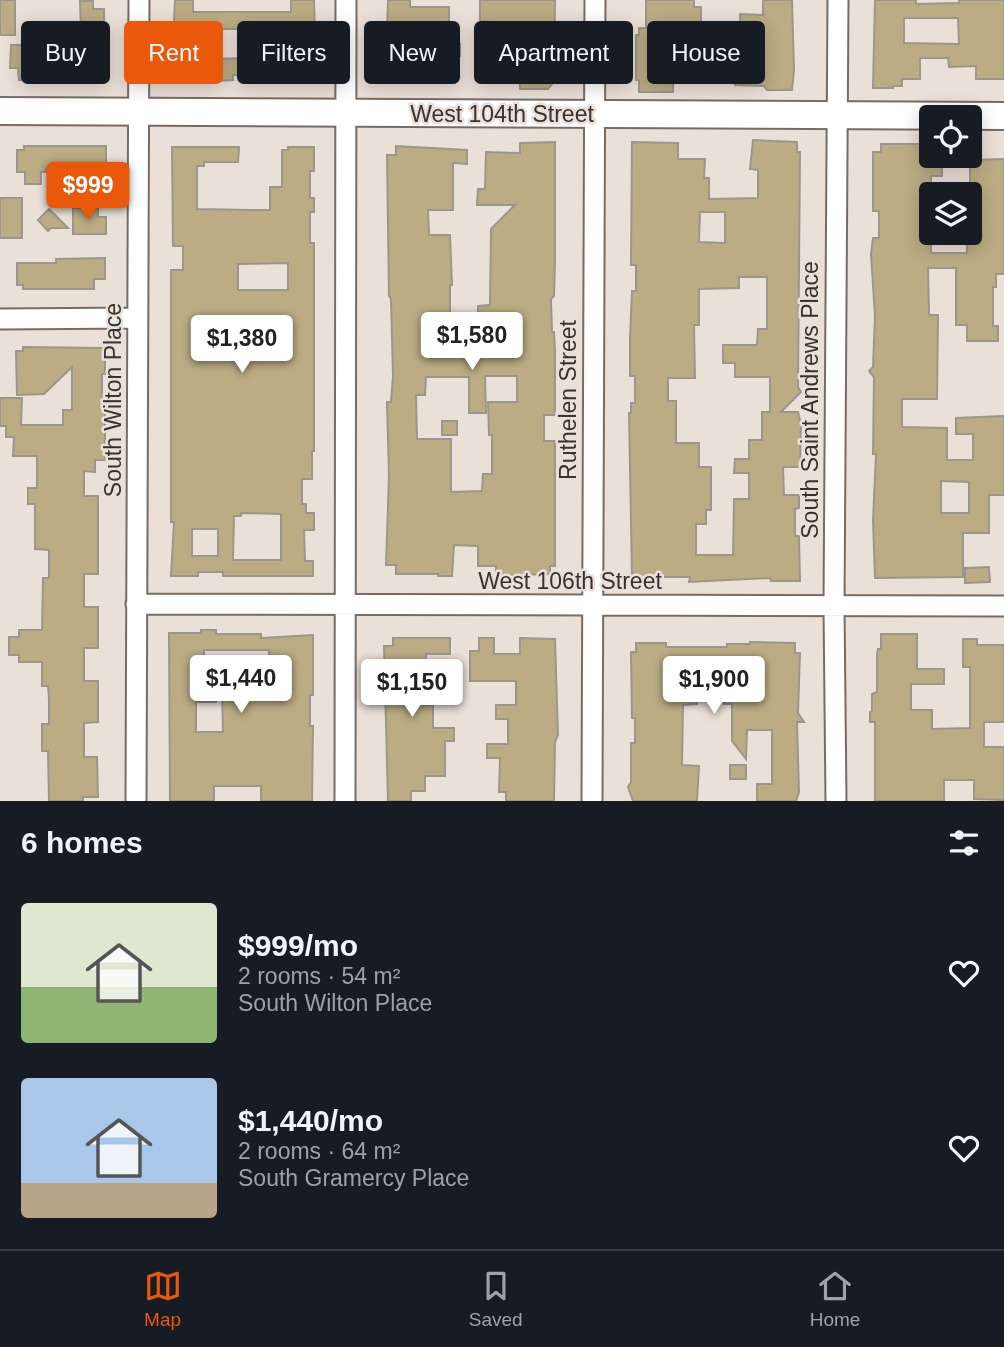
<!DOCTYPE html>
<html lang="en">
<head>
<meta charset="utf-8">
<style>
	body { margin:0; font-family:Arial,sans-serif; background:#20242c; color:#f1f3f6; height:100vh; display:flex; flex-direction:column; font-size:26px; white-space:nowrap }
	* { box-sizing:border-box; margin:0 }
	p { font-size:23px; color:#9ea1a6 }
	.icon { flex:none; width:38px; height:38px; fill:none; stroke:currentColor; stroke-width:2; stroke-linecap:round; stroke-linejoin:round }
	.map { position:relative; height:801px; overflow:hidden }
	.sheet { display:flex; flex-direction:column; background:#171b24; flex:1 }
	.sheet>* { flex:none }
	.banner { position:absolute; left:21px; top:21px; width:962px; height:63px; display:flex; gap:14px }
	.tools { position:absolute; left:919px; top:105px; display:grid; gap:14px }
	.tools a { display:grid; place-items:center; width:63px; height:63px; border-radius:7px; background:#171b24; box-shadow:0 4px 18px #0003; font-size:35px }
	.price { position:absolute; translate:-50% -60px; padding:0 16px; border-radius:7px; background:#fff; color:#222; font-size:23px; line-height:46px; filter:drop-shadow(0 2px 4px #0008) }
	.price::after { content:''; position:absolute; left:50%; top:42px; width:21px; height:16px; margin-left:-10px; background:inherit; clip-path:polygon(0 0,100% 0,50% 100%) }
	.price.active { background:#ea580c; color:#fff }
	ul { padding:0; list-style:none }
	li { display:flex; align-items:center; gap:21px; height:175px; padding:0 21px }
	li span { display:grid; place-items:center; flex:none; width:196px; height:140px; border-radius:7px; color:#555 }
	li>.icon { margin-inline-start:auto }
	span .icon { width:84px; height:84px; fill:#fffc; stroke-width:1 }
	li b { font-size:30px }
	h2 { display:flex; justify-content:space-between; align-items:center; height:84px; padding:0 21px; font-size:30px }
	.pill { padding:0 24px; border-radius:7px; background:#171b24; box-shadow:0 4px 18px #0003; font-size:24px; line-height:63px }
	.pill.active { background:#ea580c; color:#fff }
	.dock { display:flex; justify-content:space-around; align-items:center; height:98px; border-top:2px solid #363941; background:#171b24; font-size:19px; color:#9ea1a6 }
	.dock a { display:grid; justify-items:center; gap:4px }
	.dock .active { color:#ea580c }
	.map>svg:first-child { display:block }
	.building { fill:#bbac84; stroke:#9b978c; stroke-width:2; fill-rule:evenodd }
	.lines { fill:none; stroke-linecap:round; stroke-linejoin:round }
	.street-casing { stroke:#766c65; stroke-width:23 }
	.secondary-casing { stroke:#766c65; stroke-width:30 }
	.street { stroke:#fff; stroke-width:19 }
	.secondary { stroke:#fff; stroke-width:26 }
	.labels { text-anchor:middle; dominant-baseline:central; stroke-width:5; stroke-linejoin:round; paint-order:stroke }
	.street-label { font-size:23px; fill:#36322f; stroke:#ebe0d8 }
</style>
</head>
<body>
<div class="map">
<svg width="1004" height="801" viewBox="0 0 1004 801">
	<rect width="100%" height="100%" fill="#ebe0d8"/>
	<!-- building -->
	<path class="building" d="M0,0h15v35h-15z
		M175,0h18v12h98v-12h23l1,32h-3l3,42h-3v7h-34v-6h-45v5l-16,1v-3l-46,1zM199,29h54v29l-52,1v-5h-2z
		M388,0h22v7h39v36l11,1v12h-6l1,27 -59,-1 1,-9h-9v-13h7v-28h-8z
		M480,0h75l-1,71h-3l1,13 -4,5h-28v-8h-33v-16h7l1,-43 -15,-1z
		M646,0h48v7h7v53h14v14l-42,1v17h-34v-12h-3v-45h3v-7h7z
		M765,0h27l2,70 -2,20h-25l-3,-4 -29,-1v-14h7l-2,-57 23,1v-14z
		M875,0h41v4l43,-1v-3h45v79h-28v-13l-27,1 -1,-9h-28v21h-18v7h-9v2h-20zM904,18h54l1,26 -55,-1z
		M80,1h13v8h11v22h-4l1,35h5v14h-87l-1,-12h-8l1,-23h21v9h9l-1,10h42z
		M753,140l44,2v10h3l-2,235 3,5 -20,20h17l3,12 -1,43h-17l1,28h15v13l-4,1v27h4l1,45h-29l-1,-3 -81,4 1,-5h-58l-3,-164h2v-10h4v-27h-5v-38l2,-47h4v-26h-5l1,-123 46,1v16h27l-1,19h5v21l49,-1v-28l-8,-1zM700,212h25v31l-26,-1zM739,277h28v52h-9l-1,16h-34v18h12v14h35v35h-8v28h-13v19h-14l-1,14h15v26h-15l-1,56h-37v-31h10v-14h5v-43h-12v-24h-23v-42h-8v-23h27l-1,-53h5v-36l40,-1z
		M555,142v120l-1,34 -3,3 1,33h2l1,18v60l-1,5h-10v26h11v125h-5v8l-54,2v-10h-18v-20l-24,-1 -2,31h-14v-2h-42v-9h-10l3,-89 -2,-74h4l2,-26 -2,-77 -2,-3 -2,-141h9v-9l71,4v14l-14,-1v47h-25l1,25h21l2,50h-2v62l28,-1v-40l12,-1 1,-76 24,-24h-38l1,-16h7l1,-37 34,1v-10zM485,376h32v26h-29l1,33h3v39h-9l-1,17 -31,1v-53h-34l-1,-44h9l1,-18h43v36h17z
		M881,144h50v12h11v20h-11v77h36v-19h3v-74l34,-1v115h-8v13h-3v39h5v15h-31v-16h-11v-57h-28l1,45 1,2h8l-1,84h-35v28l45,1v32h26v-26h-17v-16l48,-2v79h-15v38h-26v44l-88,1 -2,-57 3,-67h-3l1,-77 -5,-6 4,-4 2,-51 -4,-62 2,-16h6v-27h-6v-59h8zM941,481l28,1v31h-28z
		M24,146h82v29h-3v4h-23v-11l-34,1v3h-5v12h-16v-12h-8v-22h7z
		M172,147h67l-1,15h-34v4h-7v43l56,1h17v-23h12v-37h6v-3h26v24h-4v27h4v14h-4v31h4v208h-2v28h-10v25h4v9h8v17h-10l1,31h8v15h-90v-4h-25v4h-27l3,-54h-3v-252h12v-24h-10zM288,263v27h-50v-26zM241,513l40,1v46h-48l1,-44h7zM192,529h26v27h-26z
		M0,198h22v40h-22z
		M73,208h25v9h8v17h-33z
		M49,209l19,19h-17l-3,3 -10,-11z
		M105,258v21h-11v10h-71v-4h-6v-22h39v-4z
		M23,347l82,1v26h-3v31h3v55h-10v12l-11,-1v25h14v78h-14v33h14v41h-14v33h14v41l-14,1v34h13l1,40h-15v4h-34l-1,-50h-6v-27h7v-25l-1,-13h-6v-24h-23v-7h-10v-18h10v-7h23l1,-52h6v-28l-14,-1v-45h-7v-16h9v-32h-24l1,-19h-8v-11h-6v-28h22l-1,27h42v-15h9v-43l-28,27 -27,1 -1,-44h7z
		M442,421h15v14h-15z
		M989,567l1,15 -25,1v-15z
		M201,630h15v4h45v4l52,-3v60h-3v31h3l-1,75h-51v-15h-47v15h-44l-1,-168h32zM204,650h65l1,43h-48l1,39h-27v-30h20v-26h-12z
		M881,634h36v35h27v15h-33v26h21v19l38,-1v-61h-7v-28h14v6h27v77h-20v25h20v53l-30,-1v-19h-30v21h-69v-79h-5v-10l2,-1v-17l5,-2v-37l1,-6h3z
		M393,638h57v16h-24v28h-17l1,23h23v23h21v13h-9v35h-20v15h-14v10h-23l-4,-155h9z
		M479,638h15v16h26v-16l35,1 3,96 -3,7 -1,59h-48v-9h-7l1,-34h-13v-14h21v-25h-12v-14h20v-24h-46v-30h9z
		M750,642l45,1v10h5l-2,60 6,9h-7l2,70 -3,9h-39v-17h15v-54h-25l-1,29 -14,-18v-37h-8l-1,-5 1,-37h-60l1,29h32v13l-14,1 -1,60 17,1 -2,35h-64l-5,-14 3,-5v-39h4v-25h-3l-1,-66h5v-9h30v4h61v-3h23z
		M730,765h16v14h-16z"/>
	<g class="lines">
		<!-- street casing -->
		<g class="street-casing">
			<path id="street" d="M0,319l137,-1
				M136,604l868,2
				M136,801l3,-801
				M345,801l1,-801
				M592,801l3,-801
				M836,801l-2,-195 4,-606"/>
		</g>
		<!-- secondary casing -->
		<g class="secondary-casing">
			<path id="secondary" d="M0,111l1004,5"/>
		</g>
		<!-- street -->
		<use href="#street" class="street"/>
		<!-- secondary -->
		<use href="#secondary" class="secondary"/>
	</g>
	<g class="labels">
		<!-- street labels -->
		<g class="street-label">
			<text x="502" y="114">West 104th Street</text>
			<text transform="translate(113 400) rotate(-90)">South Wilton Place</text>
			<text transform="translate(568 400) rotate(-90)">Ruthelen Street</text>
			<text transform="translate(810 400) rotate(-90)">South Saint Andrews Place</text>
			<text x="570" y="581">West 106th Street</text>
		</g>
	</g>
</svg>
<div class="tools">
<a><svg class="icon" aria-label="locate" viewBox="0 0 24 24"><circle cx="12" cy="12" r="6"/><path d="M12 2v4M12 18v4M2 12h4M18 12h4"/></svg></a>
<a><svg class="icon" aria-label="layers" viewBox="0 0 24 24"><path d="M12 4l9 5-9 5-9-5zM3 14l9 5 9-5"/></svg></a>
</div>
<b class="price active" style="left:88px;top:222px">$999</b>
<b class="price" style="left:472px;top:372px">$1,580</b>
<b class="price" style="left:242px;top:375px">$1,380</b>
<b class="price" style="left:241px;top:715px">$1,440</b>
<b class="price" style="left:714px;top:716px">$1,900</b>
<b class="price" style="left:412px;top:719px">$1,150</b>
<div class="banner">
<a class="pill">Buy</a>
<a class="pill active">Rent</a>
<a class="pill">Filters</a>
<a class="pill">New</a>
<a class="pill">Apartment</a>
<a class="pill">House</a>
</div>
</div>
<section class="sheet">
<h2>6 homes<svg class="icon" aria-label="filters" viewBox="0 0 24 24"><path d="M4 7h16M4 17h16"/><circle cx="9" cy="7" r="2"/><circle cx="15" cy="17" r="2"/></svg></h2>
<ul>
<li><span style="background:linear-gradient(#dfe7d0 60%,#8fb573 0)"><svg class="icon" aria-label="home" viewBox="0 0 24 24"><path d="M3 11l9-7 9 7M6 9v11h12V9"/></svg></span><div><b>$999/mo</b><p>2 rooms · 54 m²</p><p>South Wilton Place</p></div><svg class="icon" aria-label="heart" viewBox="0 0 24 24"><path d="M12 20l-8-8c-3-5 5-10 8-4 3-6 11-1 8 4z"/></svg></li>
<li><span style="background:linear-gradient(#a9c7e8 75%,#b9a48a 0)"><svg class="icon" aria-label="home" viewBox="0 0 24 24"><path d="M3 11l9-7 9 7M6 9v11h12V9"/></svg></span><div><b>$1,440/mo</b><p>2 rooms · 64 m²</p><p>South Gramercy Place</p></div><svg class="icon" aria-label="heart" viewBox="0 0 24 24"><path d="M12 20l-8-8c-3-5 5-10 8-4 3-6 11-1 8 4z"/></svg></li>
</ul>
</section>
<nav class="dock">
<a class="active"><svg class="icon" aria-label="map" viewBox="0 0 24 24"><path d="M3 6l6-2 6 2 6-2v14l-6 2-6-2-6 2zM9 4v14M15 6v14"/></svg>Map</a>
<a><svg class="icon" aria-label="saved" viewBox="0 0 24 24"><path d="M7 4h10v16l-5-4-5 4z"/></svg>Saved</a>
<a><svg class="icon" aria-label="home" viewBox="0 0 24 24"><path d="M3 11l9-7 9 7M6 9v11h12V9"/></svg>Home</a>
</nav>
</body>
</html>
